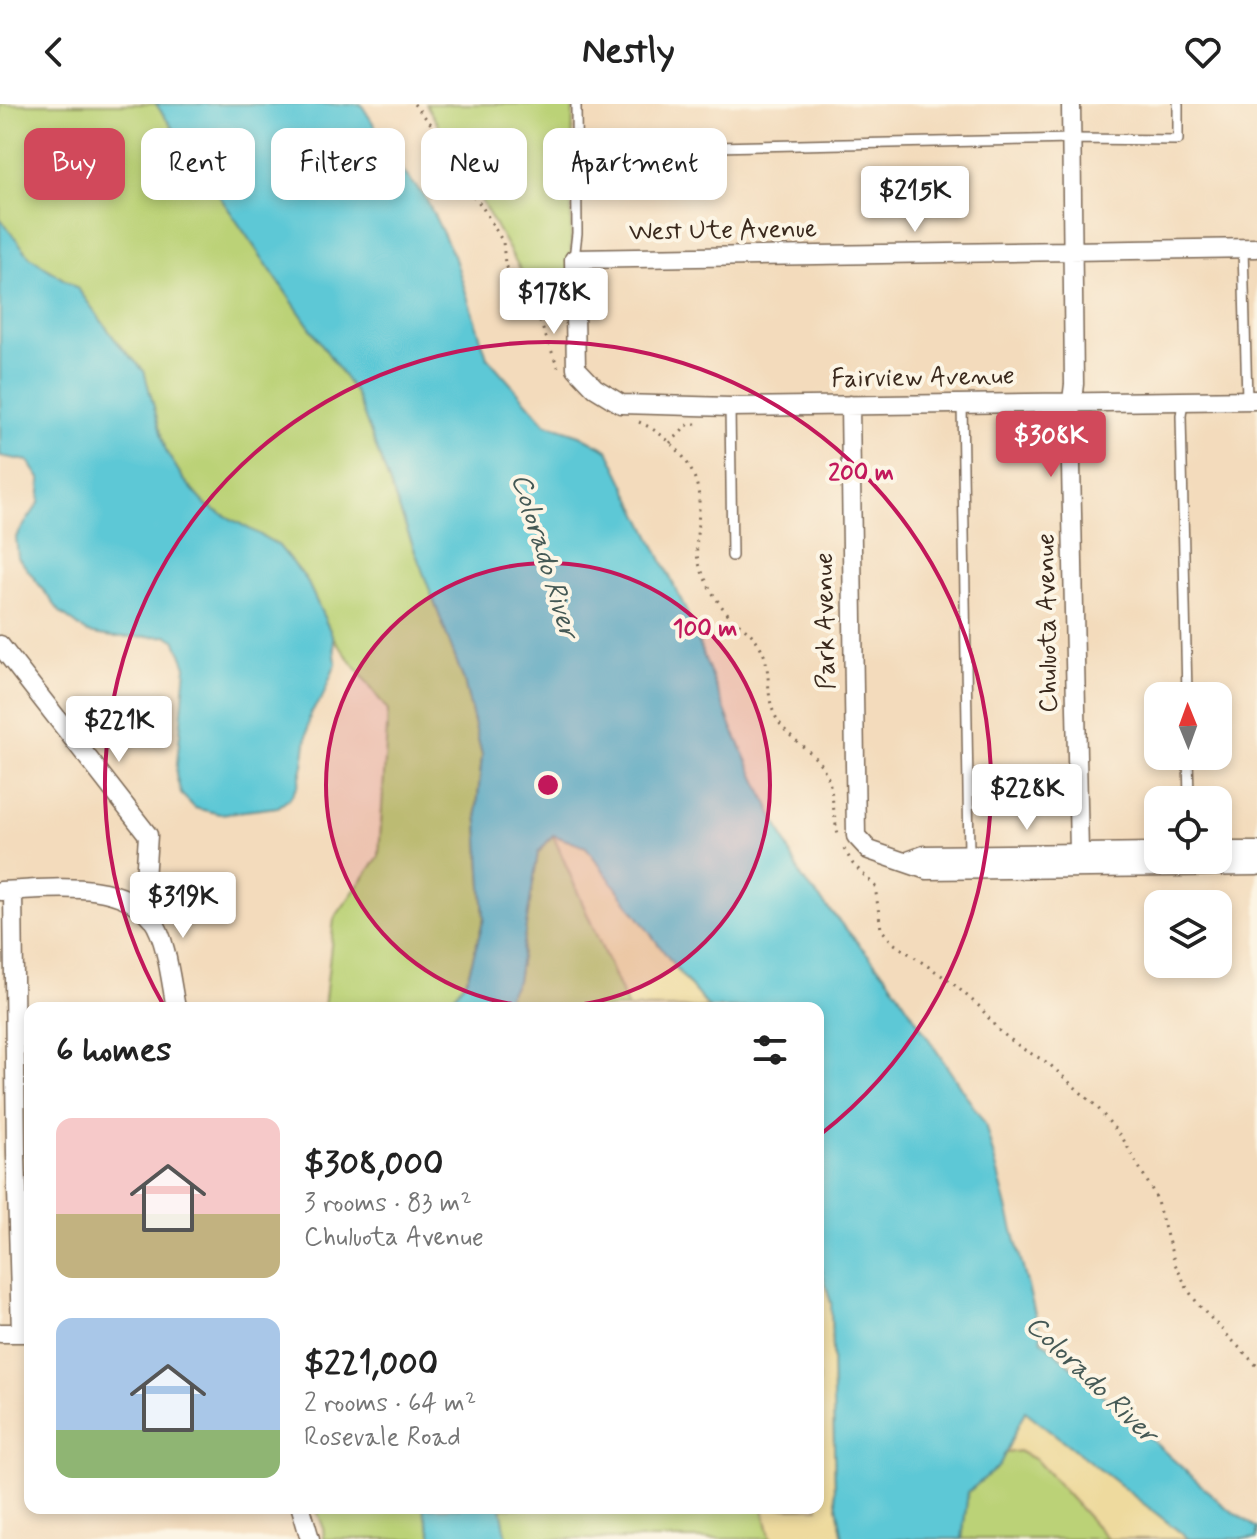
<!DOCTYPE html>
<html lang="en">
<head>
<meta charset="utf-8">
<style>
	body { margin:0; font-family:Mynerve,sans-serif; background:#f2f2f2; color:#222; height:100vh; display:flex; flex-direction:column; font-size:30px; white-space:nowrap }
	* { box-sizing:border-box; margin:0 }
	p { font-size:26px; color:#767676 }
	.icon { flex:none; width:44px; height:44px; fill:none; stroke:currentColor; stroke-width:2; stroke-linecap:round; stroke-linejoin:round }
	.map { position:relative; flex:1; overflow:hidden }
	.drawer { position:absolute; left:24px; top:898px; width:800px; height:512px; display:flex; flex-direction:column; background:#fff; border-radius:16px; box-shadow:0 4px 12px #0003 }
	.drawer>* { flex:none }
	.hud { position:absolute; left:24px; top:24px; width:800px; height:72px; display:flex; gap:16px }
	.needle { width:52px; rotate:359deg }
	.fabs { position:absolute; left:1144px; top:578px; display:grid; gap:16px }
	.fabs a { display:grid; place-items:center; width:88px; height:88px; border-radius:16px; background:#fff; box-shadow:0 4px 12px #0003; font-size:40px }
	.price { position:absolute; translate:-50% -68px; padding:0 18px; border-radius:8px; background:#fff; color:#222; font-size:26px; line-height:52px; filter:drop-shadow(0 2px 4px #0008) }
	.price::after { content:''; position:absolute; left:50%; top:48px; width:24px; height:18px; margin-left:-12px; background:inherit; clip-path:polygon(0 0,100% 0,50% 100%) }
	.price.current { background:#d1495b; color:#fff }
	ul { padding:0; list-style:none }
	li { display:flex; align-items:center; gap:24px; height:200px; padding:0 32px }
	li span { display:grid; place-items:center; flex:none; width:224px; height:160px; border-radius:16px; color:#555 }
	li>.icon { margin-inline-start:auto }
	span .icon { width:96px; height:96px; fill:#fffc; stroke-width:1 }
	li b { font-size:34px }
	h2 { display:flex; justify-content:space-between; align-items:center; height:96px; padding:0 32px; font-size:34px }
	.chip { padding:0 28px; border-radius:16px; background:#fff; box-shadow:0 4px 12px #0003; font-size:28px; line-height:72px }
	.chip.current { background:#d1495b; color:#fff }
	header { display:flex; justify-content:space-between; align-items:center; height:104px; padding:0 32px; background:#fff; font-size:36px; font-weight:700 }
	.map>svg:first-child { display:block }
	.green { fill:#bbd277; stroke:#7b7e4a; stroke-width:2 }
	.sand { fill:#eeda9e; stroke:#94825e; stroke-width:2 }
	.water { fill:#5dc8d6; stroke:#4c797a; stroke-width:2 }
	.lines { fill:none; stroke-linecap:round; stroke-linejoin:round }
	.service-casing { stroke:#7b6855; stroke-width:12 }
	.minor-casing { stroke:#7b6855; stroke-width:21 }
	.path { stroke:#7b6855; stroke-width:3; stroke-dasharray:2 6; stroke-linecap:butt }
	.service { stroke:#fff; stroke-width:9 }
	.minor { stroke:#fff; stroke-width:18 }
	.ring { fill:none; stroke:#c2185b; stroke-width:4 }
	.labels { text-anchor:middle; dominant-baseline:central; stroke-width:8; stroke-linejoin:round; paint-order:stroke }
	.street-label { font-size:26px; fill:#3b2a1e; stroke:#fcf5e5 }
	.water-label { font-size:28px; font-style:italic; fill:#455955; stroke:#fcf5e5 }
	.centre { fill:#c2185b; stroke:#fcf5e5; stroke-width:4 }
	.ring-label { font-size:24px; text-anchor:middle; font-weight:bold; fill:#c2185b; stroke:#fcf5e5; stroke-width:8; stroke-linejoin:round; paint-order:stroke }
</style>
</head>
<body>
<header><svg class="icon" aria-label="back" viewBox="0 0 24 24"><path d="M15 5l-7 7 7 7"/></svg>Nestly<svg class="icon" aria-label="heart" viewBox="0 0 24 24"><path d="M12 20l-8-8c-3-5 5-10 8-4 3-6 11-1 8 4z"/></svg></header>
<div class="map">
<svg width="1257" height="1435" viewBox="0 0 1257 1435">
	<rect width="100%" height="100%" fill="#fcf5e5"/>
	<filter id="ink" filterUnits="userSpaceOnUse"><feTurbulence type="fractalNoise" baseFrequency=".0125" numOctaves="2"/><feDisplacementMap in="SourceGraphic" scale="16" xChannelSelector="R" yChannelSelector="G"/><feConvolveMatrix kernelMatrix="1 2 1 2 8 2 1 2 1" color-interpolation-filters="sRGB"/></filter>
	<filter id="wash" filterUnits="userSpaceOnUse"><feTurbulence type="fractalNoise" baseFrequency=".006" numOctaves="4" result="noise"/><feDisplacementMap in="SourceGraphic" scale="32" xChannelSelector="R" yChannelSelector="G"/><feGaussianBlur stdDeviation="1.8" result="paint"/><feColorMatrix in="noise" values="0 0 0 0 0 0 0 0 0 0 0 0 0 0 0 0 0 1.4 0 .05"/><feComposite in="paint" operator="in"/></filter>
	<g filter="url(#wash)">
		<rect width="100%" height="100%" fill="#f3dbbc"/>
		<!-- green -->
		<path class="green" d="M0,0h156l200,290 108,287 18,74 -5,53 7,110 -16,58 -22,32h-122l10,-89 45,-63 9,-145 -55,-74 -27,-58 -28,-34 -72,-40 -22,-25 -18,-29 -22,-80 -27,-29 -39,-53 -48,-32 -30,-39z
			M426,0h147l-3,205h-27z
			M553,731l75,173h-128l17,-27 21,-128z
			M1019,1347l17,9 72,79h-146l6,-47 30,-26 7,-13z
			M316,1404h107l10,31h-109l-1,-13z
			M501,1404h262l8,31h-264z"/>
		<!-- sand -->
		<path class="sand" d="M553,731l33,12 96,129 27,32h-81z
			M818,1152l13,47 4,191 8,45h-72l-8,-31h55z
			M1025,1306l164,129h-81l-72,-79 -17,-9 -14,2z"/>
		<!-- water -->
		<path class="water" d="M156,0h205l44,70 20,23 29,59 33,101 59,67 34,11 28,15 76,156 49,124 69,148 87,101 96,145 57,216 181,165 34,23v11h-68l-164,-128 -26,55 -31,26 -6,47h-119l-8,-45 -4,-191 -13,-47v-248h-109l-27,-32 -96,-129 -33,-12 -15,18 -21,128 -17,27h-54l22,-32 16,-58 -7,-110 5,-53 -18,-74 -108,-287z
			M0,114l30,39 48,32 39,53 27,29 22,80 18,29 22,25 72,40 28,34 27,58 3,26 -13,33 -13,18 -7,51 -5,20 -8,13 -12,9 -58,7 -25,-6 -14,-14 -5,-19 10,-108 -10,-26 -8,-5 -55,1 -25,-4 -27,-20 -43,-56 -2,-20 23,-34 2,-23 -13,-19 -28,-5z
			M423,1404h78l6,31h-74z"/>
	</g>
	<g filter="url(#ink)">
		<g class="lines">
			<!-- service casing -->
			<g class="service-casing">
				<path id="service" d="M577,46l495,-11 106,1v-36
					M1243,144l4,152
					M574,155l3,-26 -1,-129
					M1183,297l-2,15 6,280
					M962,299l7,451
					M730,303l2,149
					M1188,652l1,44"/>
			</g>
			<!-- minor casing -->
			<g class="minor-casing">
				<path id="minor" d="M1071,0l3,280 -4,33 9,436
					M1257,144l-683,11 2,109 19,20 26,16 109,3 527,-7
					M850,301l6,431 13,14 58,20 330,-4
					M0,541l148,190 -3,45 -11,24
					M1218,747h39
					M905,758l19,-7 234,-3
					M0,787c48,-1 118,-14 152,28 15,20 19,65 24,89
					M13,787l3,262 5,180
					M0,1229h30
					M301,1404l9,31"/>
			</g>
			<!-- path -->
			<path class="path" d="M414,0l17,20 6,28 44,53 22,37 2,22 35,58 18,45
				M639,318c30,13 59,43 60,78 1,19 -5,42 -1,60 5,19 20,45 34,58 12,10 22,16 29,30 11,20 4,45 13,65 11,27 44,37 54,65 6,17 5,41 11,60
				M670,339l19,-19h9
				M844,745l9,15 22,22 6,43 12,14 57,38 30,26 18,23 25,19 25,14 49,44 26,32 32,56 20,69 13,26 13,18 56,58"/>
			<!-- service -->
			<use href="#service" class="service"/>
			<!-- minor -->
			<use href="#minor" class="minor"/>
		</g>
	</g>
	<!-- distance rings -->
	<circle cx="548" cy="681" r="222" fill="#c2185b" fill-opacity=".12"/>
	<g class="ring">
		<circle cx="548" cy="681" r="222"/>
		<path d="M164 902A443 443 0 1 1 821 1030"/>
	</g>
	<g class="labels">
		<!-- street labels -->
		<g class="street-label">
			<text transform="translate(723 127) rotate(-1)">West Ute Avenue</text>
			<text transform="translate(923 274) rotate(-1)">Fairview Avenue</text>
			<text transform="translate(826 517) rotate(-91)">Park Avenue</text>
			<text transform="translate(1048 519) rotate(-91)">Chuluota Avenue</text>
		</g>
		<!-- water labels -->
		<g class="water-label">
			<text transform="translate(544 452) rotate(73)">Colorado River</text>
			<text transform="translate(1091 1276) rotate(44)">Colorado River</text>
		</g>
	</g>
	<circle cx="548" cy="681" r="12" class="centre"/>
	<g class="ring-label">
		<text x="861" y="376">200 m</text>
		<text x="705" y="532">100 m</text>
	</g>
</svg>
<div class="fabs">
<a><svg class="needle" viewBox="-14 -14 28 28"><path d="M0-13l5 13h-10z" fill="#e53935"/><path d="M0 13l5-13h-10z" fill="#767676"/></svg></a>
<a><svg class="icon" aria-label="locate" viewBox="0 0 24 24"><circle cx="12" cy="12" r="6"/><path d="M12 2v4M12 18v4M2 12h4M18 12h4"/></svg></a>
<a><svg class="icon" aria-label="layers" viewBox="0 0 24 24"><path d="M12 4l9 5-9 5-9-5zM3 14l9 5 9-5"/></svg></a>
</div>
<b class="price" style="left:915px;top:130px">$215K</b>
<b class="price" style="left:554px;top:232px">$178K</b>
<b class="price current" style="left:1051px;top:375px">$308K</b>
<b class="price" style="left:119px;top:660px">$221K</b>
<b class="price" style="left:1027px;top:728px">$228K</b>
<b class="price" style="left:183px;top:836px">$319K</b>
<div class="hud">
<a class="chip current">Buy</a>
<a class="chip">Rent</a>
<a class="chip">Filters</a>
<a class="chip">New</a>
<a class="chip">Apartment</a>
</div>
<section class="drawer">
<h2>6 homes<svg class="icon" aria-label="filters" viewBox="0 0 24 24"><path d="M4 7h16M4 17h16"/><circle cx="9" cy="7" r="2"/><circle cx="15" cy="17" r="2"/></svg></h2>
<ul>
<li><span style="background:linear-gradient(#f6c9c9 60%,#c2b280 0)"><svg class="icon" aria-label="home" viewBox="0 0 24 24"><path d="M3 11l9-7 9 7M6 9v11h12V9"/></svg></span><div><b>$308,000</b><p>3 rooms · 83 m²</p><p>Chuluota Avenue</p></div></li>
<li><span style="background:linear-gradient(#a9c7e8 70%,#8fb573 0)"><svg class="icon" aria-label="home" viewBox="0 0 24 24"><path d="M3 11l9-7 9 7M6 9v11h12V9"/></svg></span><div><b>$221,000</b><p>2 rooms · 64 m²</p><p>Rosevale Road</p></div></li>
</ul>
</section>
</div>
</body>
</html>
